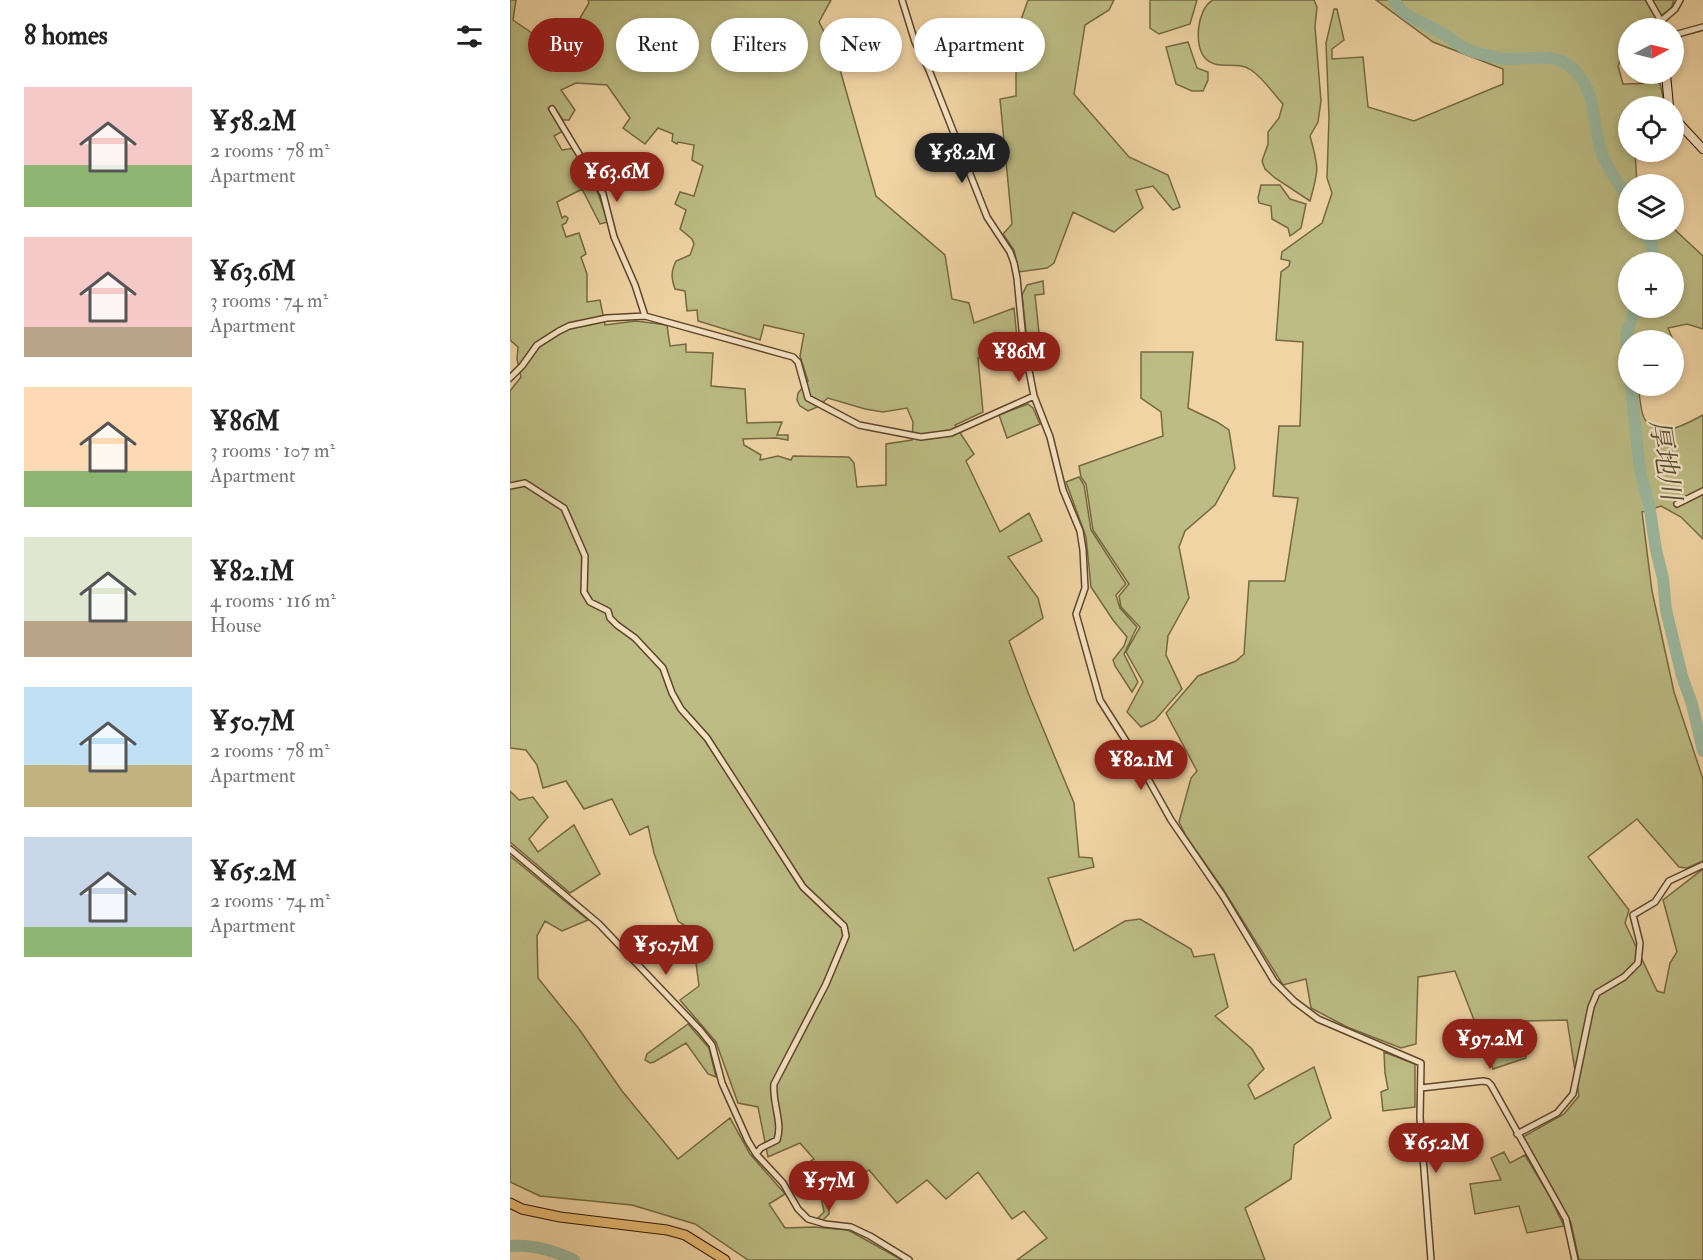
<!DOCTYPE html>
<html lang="en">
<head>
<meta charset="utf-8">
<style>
	body { margin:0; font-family:"IM FELL Double Pica","Noto Serif JP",serif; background:#f6f6f6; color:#222; height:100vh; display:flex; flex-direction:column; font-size:22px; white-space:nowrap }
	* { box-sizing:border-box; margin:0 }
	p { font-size:20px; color:#767676 }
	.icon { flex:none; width:33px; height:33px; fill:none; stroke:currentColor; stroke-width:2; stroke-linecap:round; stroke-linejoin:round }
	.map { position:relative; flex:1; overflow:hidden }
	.details { display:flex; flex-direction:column; background:#fff; width:510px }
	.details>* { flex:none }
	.hud { position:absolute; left:18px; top:18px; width:570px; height:54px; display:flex; gap:12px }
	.needle { width:39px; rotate:83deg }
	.tools { position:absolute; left:1108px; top:18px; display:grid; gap:12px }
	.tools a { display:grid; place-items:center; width:66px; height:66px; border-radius:50%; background:#fff; box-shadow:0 3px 9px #0003; font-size:30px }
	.price { position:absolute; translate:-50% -51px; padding:0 14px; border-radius:21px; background:#8f2418; color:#fff; font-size:20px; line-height:39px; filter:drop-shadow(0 2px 3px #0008) }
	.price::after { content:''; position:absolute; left:50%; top:36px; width:18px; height:14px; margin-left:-9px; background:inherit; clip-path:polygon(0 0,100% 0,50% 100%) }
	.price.active { background:#222; color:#fff }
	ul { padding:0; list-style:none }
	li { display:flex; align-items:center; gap:18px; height:150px; padding:0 24px }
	li span { display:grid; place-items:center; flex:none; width:168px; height:120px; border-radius:0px; color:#555 }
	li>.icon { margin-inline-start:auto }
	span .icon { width:72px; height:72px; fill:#fffc; stroke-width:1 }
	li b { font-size:26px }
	h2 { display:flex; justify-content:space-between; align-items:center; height:72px; padding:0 24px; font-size:26px }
	.tag { padding:0 21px; border-radius:27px; background:#fff; box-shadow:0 3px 9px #0003; font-size:21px; line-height:54px }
	.tag.active { background:#8f2418; color:#fff }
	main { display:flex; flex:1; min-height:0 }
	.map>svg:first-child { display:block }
	.green { fill:#bcbc84; stroke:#756842; stroke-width:1.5; fill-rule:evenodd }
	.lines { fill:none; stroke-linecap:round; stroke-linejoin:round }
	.river { stroke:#9bb9a1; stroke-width:12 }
	.street-casing { stroke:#5e4529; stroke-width:8 }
	.secondary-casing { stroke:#2e1500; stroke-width:10 }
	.primary-casing { stroke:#2e1500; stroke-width:11 }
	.street { stroke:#f5e3c4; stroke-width:5 }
	.secondary { stroke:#f5e3c4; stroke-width:8 }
	.primary { stroke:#e8ba72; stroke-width:9 }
	.labels { text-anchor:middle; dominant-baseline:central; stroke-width:4.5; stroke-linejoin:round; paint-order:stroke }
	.water-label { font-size:27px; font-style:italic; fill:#544e38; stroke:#f5e3c4 }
</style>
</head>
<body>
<main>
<section class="details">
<h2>8 homes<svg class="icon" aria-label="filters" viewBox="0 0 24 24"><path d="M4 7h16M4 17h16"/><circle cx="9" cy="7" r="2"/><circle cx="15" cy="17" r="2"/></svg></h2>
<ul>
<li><span style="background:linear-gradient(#f6c9c9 65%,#8fb573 0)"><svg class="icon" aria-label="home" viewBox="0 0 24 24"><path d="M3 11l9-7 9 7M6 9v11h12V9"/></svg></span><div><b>¥58.2M</b><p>2 rooms · 78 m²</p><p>Apartment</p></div></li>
<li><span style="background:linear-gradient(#f6c9c9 75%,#b9a48a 0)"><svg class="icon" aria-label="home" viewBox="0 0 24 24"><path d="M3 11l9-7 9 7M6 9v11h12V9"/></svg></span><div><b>¥63.6M</b><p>3 rooms · 74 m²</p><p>Apartment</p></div></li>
<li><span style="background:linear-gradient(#ffd9b3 70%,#8fb573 0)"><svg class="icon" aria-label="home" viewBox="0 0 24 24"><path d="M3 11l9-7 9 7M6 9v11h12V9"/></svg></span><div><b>¥86M</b><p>3 rooms · 107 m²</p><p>Apartment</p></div></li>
<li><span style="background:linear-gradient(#dfe7d0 70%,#b9a48a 0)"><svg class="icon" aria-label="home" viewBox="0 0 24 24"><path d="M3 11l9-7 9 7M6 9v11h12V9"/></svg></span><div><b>¥82.1M</b><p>4 rooms · 116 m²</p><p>House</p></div></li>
<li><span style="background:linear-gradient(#bfe0f5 65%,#c2b280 0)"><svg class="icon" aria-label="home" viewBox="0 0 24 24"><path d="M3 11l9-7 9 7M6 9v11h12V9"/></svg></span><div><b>¥50.7M</b><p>2 rooms · 78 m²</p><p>Apartment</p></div></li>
<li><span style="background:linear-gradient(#c9d6e8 75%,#8fb573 0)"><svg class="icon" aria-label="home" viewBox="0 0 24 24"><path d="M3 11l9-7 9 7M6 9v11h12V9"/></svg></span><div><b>¥65.2M</b><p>2 rooms · 74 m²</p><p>Apartment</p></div></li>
</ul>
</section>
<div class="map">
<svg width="1193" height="1260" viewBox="0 0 1193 1260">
	<rect width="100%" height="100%" fill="#f0d4a4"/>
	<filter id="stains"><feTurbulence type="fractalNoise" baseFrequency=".00333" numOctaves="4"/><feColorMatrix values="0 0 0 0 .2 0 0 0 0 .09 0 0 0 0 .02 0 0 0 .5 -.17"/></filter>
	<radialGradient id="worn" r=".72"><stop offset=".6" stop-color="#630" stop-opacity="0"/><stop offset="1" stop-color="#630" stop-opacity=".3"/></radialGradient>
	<!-- green -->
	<path class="green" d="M0,0h6l-3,20 29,20 29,-7 18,-30 -1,-3h243l-12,22 16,30 41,144 69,59 7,44 17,4 5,20 40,-15 4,40 -40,10 5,54 -28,13 19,29 -8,7 34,71 29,-19 13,28 -34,16 30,41 5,20 -34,23 20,54 45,108 5,54 13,1 2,9 -46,11 26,73 51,-30 15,-2 51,30 3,8 20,-3 14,53 -13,9 37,33 12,20 -16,16 7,14 59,-32 17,51 -37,27 -3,34 -46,29 20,52h-248l30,-22 -23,-27 -12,8 -34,-47 -32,27 -19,-19 -30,23 -28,-33 -42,28 2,8v8l-6,6 -6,-1 7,-7 -3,-15 -18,-31 11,-7 -14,-16 -32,14 -10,-50 -20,-4 -22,-61 -36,-42 19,-14 -3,-23 2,-21 -4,-10 -16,-11 -24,-68 -6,-27 -18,9 -18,-36 -28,10 -18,-28 -23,7 -6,-23 -11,-15 -16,-2v-357l11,-14 -4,-18 1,-12 -8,-7zM66,83l31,2 23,33 -7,10 22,16 13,-16 15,6 -1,7 5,3 1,-2 16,3 -2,15 11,6 -9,30 -14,-4 -5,12 11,6 -6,19 12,10 2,5 -4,11 -14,6c-5,10 -5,17 -1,28l10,2 2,20 10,-1 1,11 62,19 4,-15 40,9 -4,22 8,25 -10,12 -1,7 3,6 8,5 9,-4 11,-9 37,11 18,3 24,-4 6,14 -1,18 -26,4v41l-29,2 -3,-24 -5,-6 -56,-1 -2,4 -13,-4 -18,4 1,-5 -17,-10 -1,-6 33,-1 12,2v-5h-11l5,-13 -35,1 -2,-34 -34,-3 2,-33 -27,-1v-8l-16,2 -3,-21 -31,-4 -31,4 -5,-25 -13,2v-28l-6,-17 5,-3 -7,-21 -13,4 -4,-12 4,-2 2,-5 -3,-2 -3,2 -5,-16 25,-13 18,35 8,-2 -13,-37 -20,-37 -13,2 -8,-14 9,-5 -15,-23 5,-2 10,14h6l6,-10 -14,-20z
		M518,0h86l-5,10 -24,15 -11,69 55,63 39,18 12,32 -7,3 -20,-24 -17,4 7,18 -29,24 -41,-20 -19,51 -7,5 -28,4 -5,-22 -11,-16 9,-10 -12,-125 16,-3v-62z
		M640,0h47l-7,24 -31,10 -9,-6z
		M703,0h101l3,7 -2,20 6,74 -3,21 -8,14c9,32 9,33 0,65l-35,-23 -10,-9 -3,-8 6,-17v-12l11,-14 4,-14c-10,-11 -20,-26 -32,-34 -14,-10 -33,1 -45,-11 -13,-12 -9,-51 7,-59z
		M866,0h298l-3,8 -14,11 3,9h-31v18l-2,1 -9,19 5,18 37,-1 5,23h-36v46h6l2,32h-8v46l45,-1 29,27v73l-16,-5 -19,4 5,12h-44v46h9c2,9 2,23 6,32 13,24 42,6 59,-3v124l-22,-22 -20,-11 -19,6 10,79 22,101 29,87v82l-16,7 -8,-1 -42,-48 -49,38 41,53 -4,13 32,68 7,2 6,-30 7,-11 -14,-52 40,-31v391h-124l-8,-37 -48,-86 41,-23 15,-18 -12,-76 -42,1 1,37 -33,11 -38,-98 -37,6 -2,67 -15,4 -54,-21 -36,-19 -5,-29 -23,6 -60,-96 -37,-53 -7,-14 12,-44 6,-7 -31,-58 32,-37 38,-15 8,-7 5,-73h36l13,-83 -25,-2 6,-70h21l3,-84 -27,-2 5,-68 8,-6 1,-5 -9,-2 1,-7 40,-29 10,-30 -5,-15 2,-61 -3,-74 8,-34h3l7,31 -12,9v10l31,-2 5,50 46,14 89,-37v-15l-70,-27zM1119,262h45v46h-45z
		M678,42l9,26 11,4v8l-5,11h-11l-16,-7 -10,-37z
		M751,185h19l10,14 16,5 -5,24 -11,8 -2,-8 -16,-9 -1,-13 -12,-3 -1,-5z
		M533,281l1,13 -9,1 5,47 7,4 2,5 -20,7 -7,-63 5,-10z
		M631,352h52l-5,56 29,14 12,8 6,38 -20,37 -30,26 -6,16 10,51 -21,38 -2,19 16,34 -27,31 -14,7 -14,-15 16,-30 -17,-30 14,-25 -19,-20 -2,-11 10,-12 -36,-54 -7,-46 -5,-7 -2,-11 84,-30 -2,-24 -20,-14z
		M518,404l5,4 7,16 -33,14 -8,-23z
		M569,477l5,8 7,45 35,54 -10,11 4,13 17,19 -13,27 14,28 -6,10 -17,-26 -2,-6 11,-14 3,-9 -14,-17 -22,-33 -5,-50 -20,-55z
		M0,791l9,9 14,-3 15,20 -19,22 9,13 36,-27 26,49 -30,19 -60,-51z
		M0,856l78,64 -26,11 -17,-10 -8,15 1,42 41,51 43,62 56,68 52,-41 20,36 35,40 -16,10 16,24 29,-1 34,3 54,30h-154l-53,-36 -63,-19 -92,-9 -30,-14z
		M178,1024l21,24 7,29 -8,-3 -22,-31 -32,19 -4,1 -5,-3 2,-6z
		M874,1052l31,12v43l-32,4 -2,-19 7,-3 -3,-16z
		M994,1152l6,11 15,-8 24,40 15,31 -37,7 -8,-27 -44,8 -5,-30 31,-4 -10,-22z"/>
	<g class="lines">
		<!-- river -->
		<path class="river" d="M884,0c12,20 25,20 44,31 8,4 15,10 23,15 10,7 27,10 39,12 25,4 50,-8 71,9 27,21 21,61 32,90 7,15 17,29 26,43
			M1132,230l10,14 1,18
			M1119,374l-3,-39 10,-27
			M1121,386l9,84 9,34 7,46 7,28 3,32 16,66 10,28 11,47
			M0,1246c23,-2 43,4 64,14"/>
		<!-- street casing -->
		<g class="street-casing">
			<path id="street" d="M392,0l13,42 14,28 58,147 23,35 4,11 3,15 6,62 11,56 16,41 13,53 17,41 3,19 2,38 -9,26 24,86 33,52 38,68 52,76 51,85 20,20 24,18 103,44 -1,55 11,142
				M1139,0l12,21 2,7
				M1151,21l14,-12 5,-9
				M1164,35l29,-8
				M42,109l51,85 11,43 21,48 10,31
				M0,378l12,-12 15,-21 22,-14 10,-5 38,-8 38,-2 148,41 5,5 10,36 51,27 62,12 30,-4 83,-37
				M0,486l15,-3 39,25 21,48 -1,36 6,10 18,9 2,7 7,7 18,13 28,30 9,25 9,16 26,29 96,149 41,39 2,10 -20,48 -52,100c-2,19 9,38 3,56l-16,8 -5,6
				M1167,504l26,-13
				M0,849l89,75 101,106 12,15 10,38 26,58 8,13 27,29 15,26 10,10 17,5 26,3 19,9 39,24
				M911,1088l62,-7 5,1 3,3 75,134 9,41
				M1007,1134l40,-21 16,-19 18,-87 6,-14 27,-16 14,-14 2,-20 -7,-28 22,-13 14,-21 34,-16"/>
		</g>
		<!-- secondary casing -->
		<g class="secondary-casing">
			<path id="secondary" d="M1156,74l3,32
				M1164,118l29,31"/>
		</g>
		<!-- primary casing -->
		<g class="primary-casing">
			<path id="primary" d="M0,1203l12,6 38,8 107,13 18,5 40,25"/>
		</g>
		<!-- street -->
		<use href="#street" class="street"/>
		<!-- secondary -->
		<use href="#secondary" class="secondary"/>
		<!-- primary -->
		<use href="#primary" class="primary"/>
	</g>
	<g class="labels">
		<!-- water labels -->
		<g class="water-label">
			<text transform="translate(1155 460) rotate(81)">厚地川</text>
		</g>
	</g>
	<rect width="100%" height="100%" filter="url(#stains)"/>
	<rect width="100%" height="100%" fill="url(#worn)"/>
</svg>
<div class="tools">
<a><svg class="needle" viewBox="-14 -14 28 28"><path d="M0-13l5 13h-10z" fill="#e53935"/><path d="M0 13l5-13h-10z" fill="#767676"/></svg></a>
<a><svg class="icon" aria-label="locate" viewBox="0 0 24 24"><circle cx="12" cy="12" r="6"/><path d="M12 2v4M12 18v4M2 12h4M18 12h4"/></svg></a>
<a><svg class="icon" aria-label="layers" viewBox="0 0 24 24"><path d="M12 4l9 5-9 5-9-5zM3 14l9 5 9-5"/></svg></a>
<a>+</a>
<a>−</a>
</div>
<b class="price active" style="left:452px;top:184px">¥58.2M</b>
<b class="price" style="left:107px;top:203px">¥63.6M</b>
<b class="price" style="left:509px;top:383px">¥86M</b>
<b class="price" style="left:631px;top:791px">¥82.1M</b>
<b class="price" style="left:156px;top:976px">¥50.7M</b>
<b class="price" style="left:980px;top:1070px">¥97.2M</b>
<b class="price" style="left:926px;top:1174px">¥65.2M</b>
<b class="price" style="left:319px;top:1212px">¥57M</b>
<div class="hud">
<a class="tag active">Buy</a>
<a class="tag">Rent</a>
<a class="tag">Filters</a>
<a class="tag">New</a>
<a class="tag">Apartment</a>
</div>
</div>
</main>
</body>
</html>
